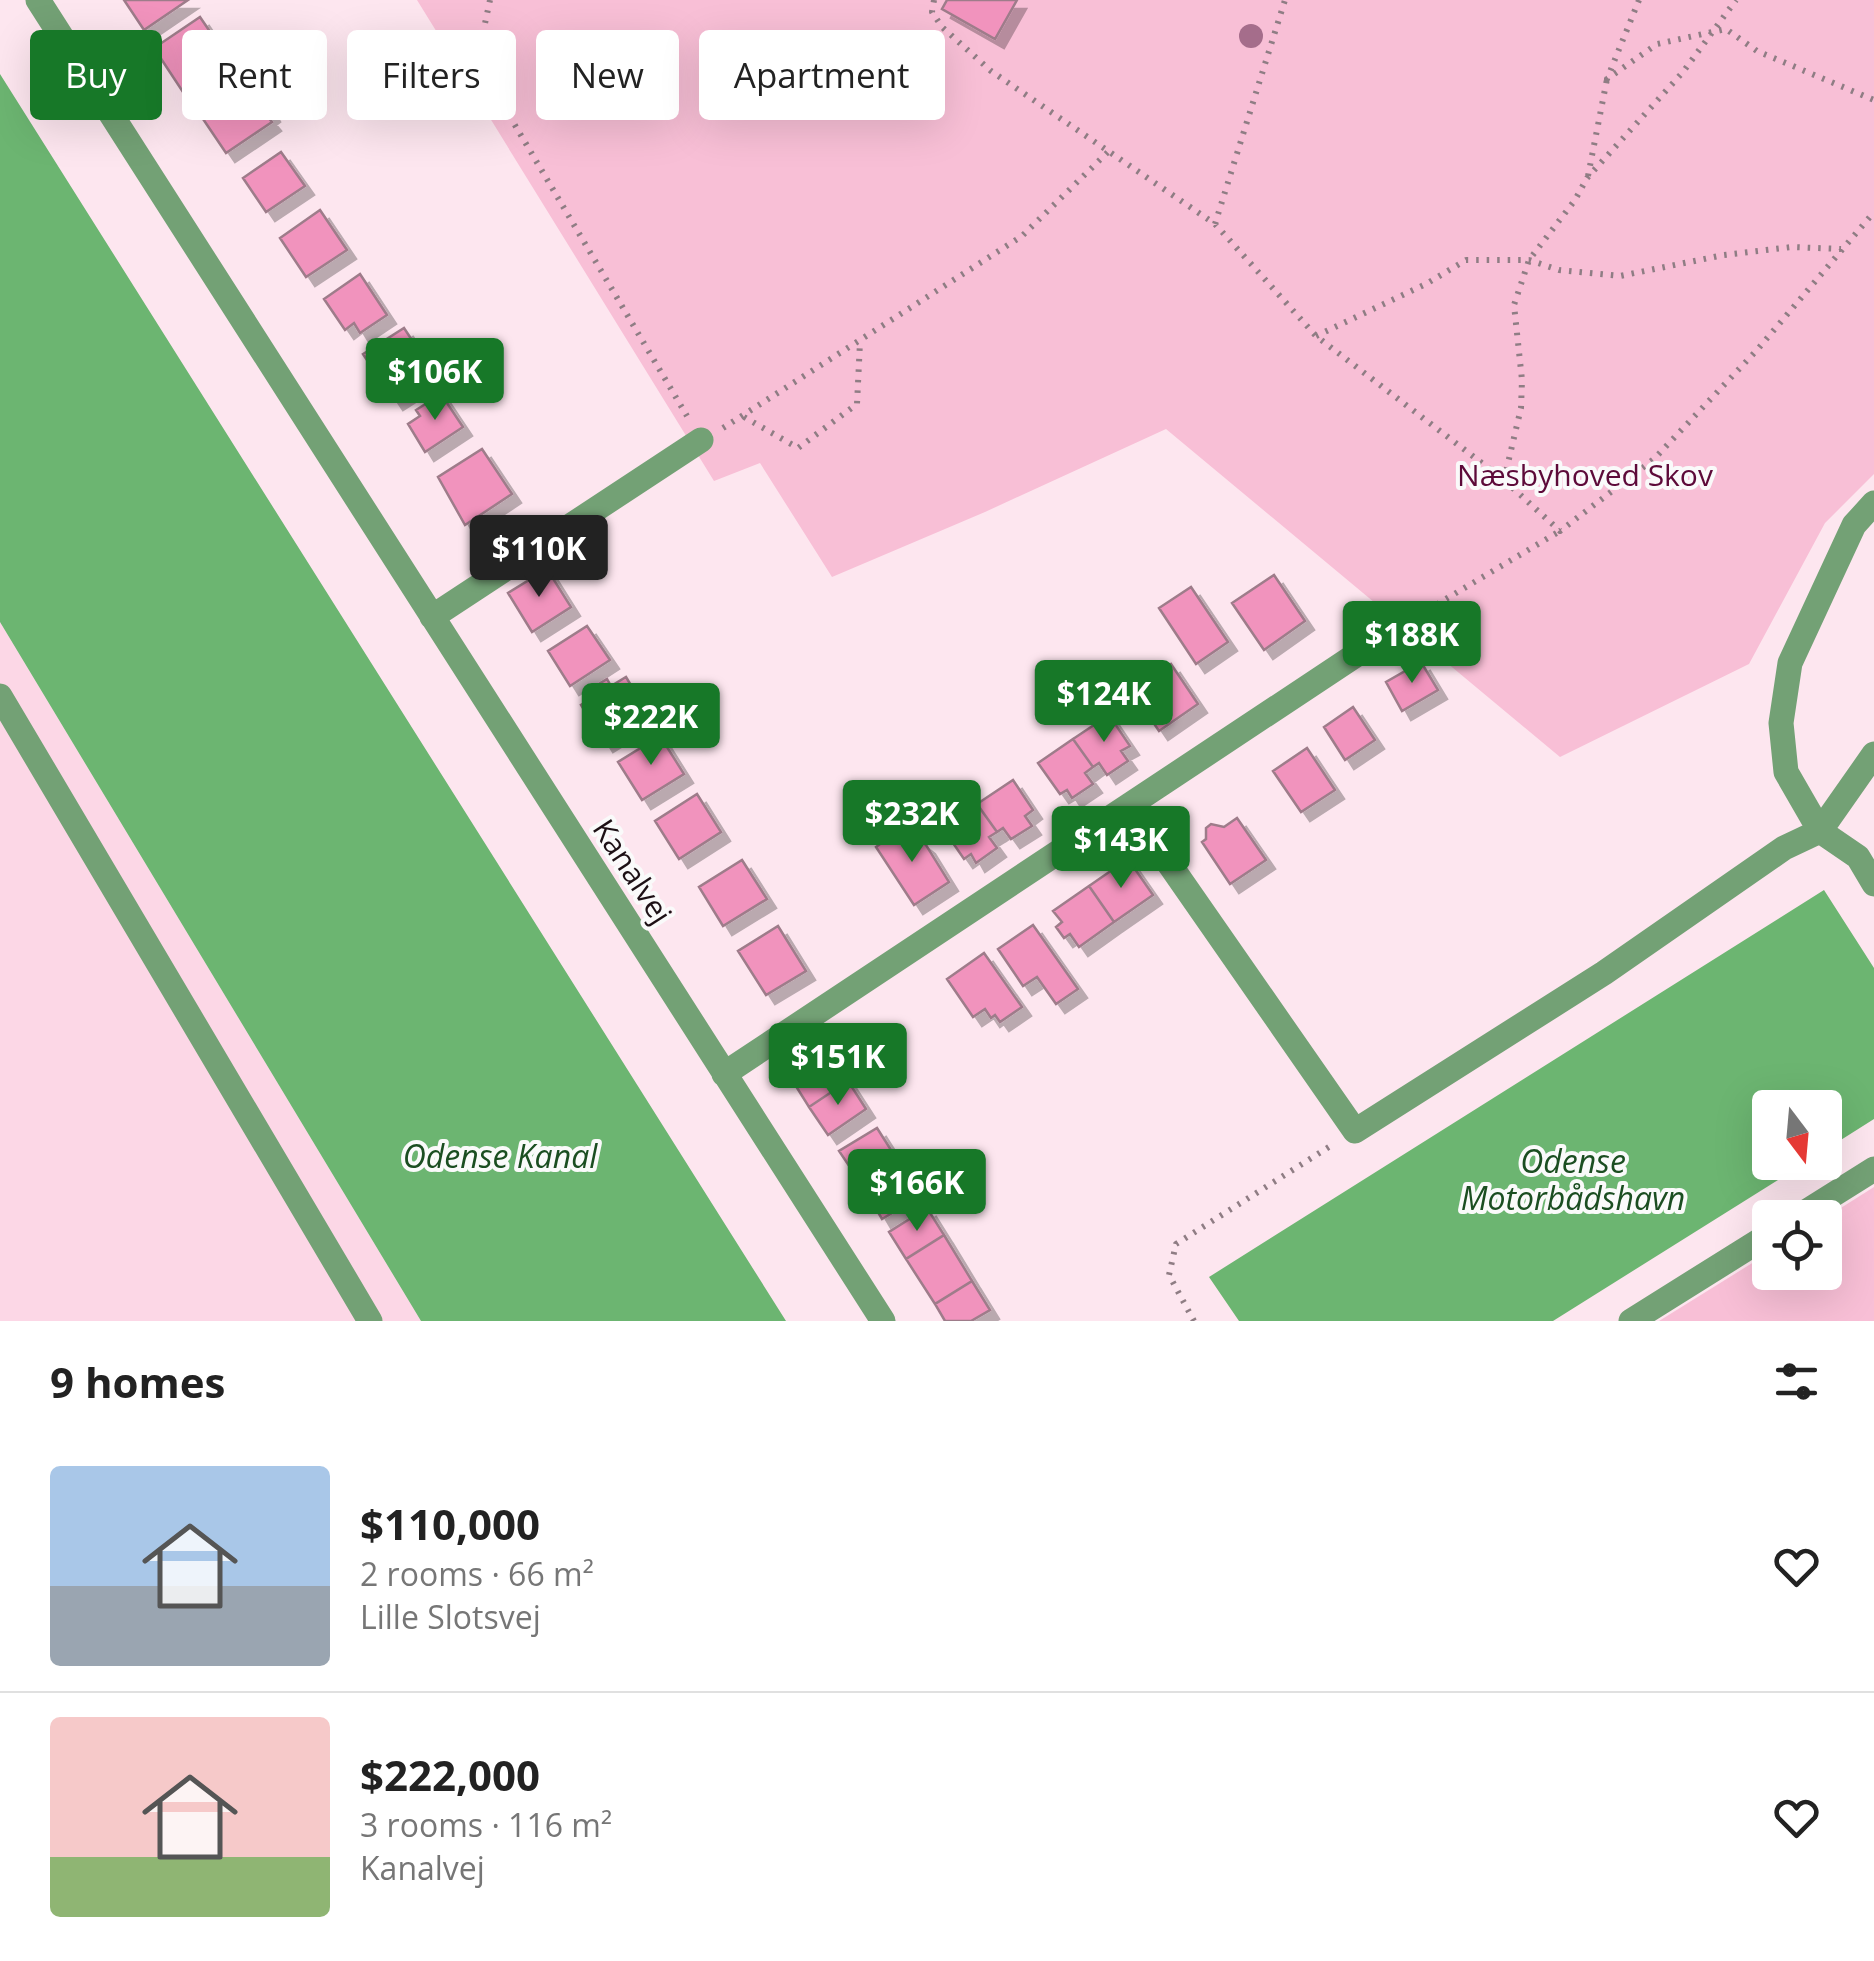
<!DOCTYPE html>
<html lang="en">
<head>
<meta charset="utf-8">
<style>
	body { margin:0; font-family:"Open Sans",sans-serif; background:#f2f2f2; color:#222; height:100vh; display:flex; flex-direction:column; font-size:38px; white-space:nowrap }
	* { box-sizing:border-box; margin:0 }
	p { font-size:32px; color:#767676 }
	.icon { flex:none; width:55px; height:55px; fill:none; stroke:currentColor; stroke-width:2; stroke-linecap:round; stroke-linejoin:round }
	.map { position:relative; height:1321px; overflow:hidden }
	.side { display:flex; flex-direction:column; background:#fff; flex:1 }
	.side>* { flex:none }
	.guide { position:absolute; left:30px; top:30px; width:1000px; height:90px; display:flex; gap:20px }
	.needle { width:65px; rotate:164deg }
	.fabs { position:absolute; left:1752px; top:1090px; display:grid; gap:20px }
	.fabs a { display:grid; place-items:center; width:90px; height:90px; border-radius:10px; background:#fff; box-shadow:0 10px 40px #0002; font-size:50px }
	.price { position:absolute; translate:-50% -85px; padding:0 22px; border-radius:10px; background:#177828; color:#fff; font-size:32px; line-height:65px; filter:drop-shadow(0 2px 5px #0008) }
	.price::after { content:''; position:absolute; left:50%; top:60px; width:30px; height:22px; margin-left:-15px; background:inherit; clip-path:polygon(0 0,100% 0,50% 100%) }
	.price.current { background:#222; color:#fff }
	ul { padding:0; list-style:none }
	li { display:flex; align-items:center; gap:30px; height:250px; padding:0 50px }
	li+li { border-top:2px solid #e0e0e0 }
	li span { display:grid; place-items:center; flex:none; width:280px; height:200px; border-radius:10px; color:#555 }
	li>.icon { margin-inline-start:auto }
	span .icon { width:120px; height:120px; fill:#fffc; stroke-width:1 }
	li b { font-size:42px }
	h2 { display:flex; justify-content:space-between; align-items:center; height:120px; padding:0 50px; font-size:42px }
	.chip { padding:0 35px; border-radius:10px; background:#fff; box-shadow:0 10px 40px #0002; font-size:35px; line-height:90px }
	.chip.current { background:#177828; color:#fff }
	.map>svg:first-child { display:block }
	.built { fill:#fcd7e6 }
	.green { fill:#f8bfd6 }
	.water { fill:#6cb571 }
	.building { fill:#f193bd; stroke:#9e7c8a; stroke-width:2.5; filter:url(#shadow) }
	.lines { fill:none; stroke-linecap:round; stroke-linejoin:round }
	.path { stroke:#8f7d84; stroke-width:6; stroke-dasharray:2.5 8; stroke-linecap:butt }
	.minor { stroke:#73a175; stroke-width:25 }
	.tree { fill:#a56d8b }
	.labels { text-anchor:middle; dominant-baseline:central; stroke-width:8; stroke-linejoin:round; paint-order:stroke }
	.park-label { font-size:30px; fill:#5d0a39; stroke:#fafafa }
	.street-label { font-size:30px; fill:#1d1015; stroke:#fafafa }
	.water-label { font-size:32px; font-style:italic; fill:#1b4e21; stroke:#fafafa }
</style>
</head>
<body>
<div class="map">
<svg width="1874" height="1321" viewBox="0 0 1874 1321">
	<defs>
		<filter id="shadow"><feDropShadow dx="9" dy="9" stdDeviation="0" flood-color="#0004"/></filter>
	</defs>
	<rect width="100%" height="100%" fill="#fde6ef"/>
	<!-- built -->
	<path class="built" d="M0,622l421,699h-421z"/>
	<!-- green -->
	<path class="green" d="M417,0h1457v474l-49,49 -76,141 -189,93 -394,-328 -181,83 -153,65 -72,-114 -46,18z
		M1874,1187v134h-215l111,-69v20h55v-54z"/>
	<!-- water -->
	<path class="water" d="M0,74l786,1247h-365l-421,-699z
		M1824,890l50,78v151l-49,31v-42h-55v54l35,1 -252,158h-314l-30,-44z"/>
	<!-- building -->
	<path class="building" d="M124,0h64l-44,30z
		M947,0h70l-22,39 -53,-30z
		M200,17l30,44 -47,31 -29,-44z
		M243,79l14,22 5,-3 9,15 -4,3 5,6 -46,31 -29,-43z
		M281,152l24,34 -39,26 -23,-34z
		M320,210l27,40 -41,27 -26,-39z
		M360,274l27,41 -27,18 -6,-10 -9,7 -21,-31z
		M404,328l31,47 -41,26 -31,-47z
		M441,394l22,33 -38,25 -17,-28 12,-8 -4,-6z
		M482,449l30,45 -47,31 -27,-48z
		M547,569l24,38 -39,25 -24,-39z
		M1274,575l31,46 -41,29 -32,-47z
		M1191,587l37,55 -32,22 -37,-56z
		M587,626l23,34 -40,26 -22,-35z
		M1421,662l17,28 -36,21 -16,-29z
		M1171,664l27,40 -39,27 -27,-40z
		M626,677l23,38 -45,28 -23,-38 17,-11 -4,-7 13,-8 4,7z
		M1353,707l22,33 -30,20 -21,-33z
		M1109,715l21,31 -9,5 7,10 -21,14 -8,-12 -6,4 -20,-28z
		M660,736l24,38 -42,26 -24,-38z
		M1073,739l20,28 -8,6 8,11 -21,14 -5,-8 -7,4 -22,-31z
		M1307,748l28,42 -34,22 -28,-41z
		M1013,780l20,30 -8,6 7,10 -21,13 -8,-11 -6,4 -20,-28z
		M697,794l24,38 -42,27 -24,-38z
		M977,804l20,28 -8,5 8,11 -21,15 -5,-9 -7,5 -22,-32z
		M1237,818l29,42 -36,24 -28,-42 4,-3v-11l5,-4 13,3z
		M903,827l23,18 23,37 -35,23 -38,-58z
		M1128,859l25,36 -39,27 -25,-36z
		M742,860l25,39 -44,27 -24,-39z
		M1089,886l25,36 -35,25 -9,-13 -6,4 -8,-11 6,-5 -9,-11z
		M1033,925l45,64 -22,15 -19,-27 -14,9 -25,-37z
		M778,926l28,45 -40,24 -28,-44z
		M984,953l38,54 -22,15 -5,-7 -4,3 -6,-9 -12,8 -26,-38z
		M827,1050l21,31 -39,26 -20,-32z
		M848,1081l18,28 -38,26 -19,-28z
		M877,1128l21,33 -36,24 -23,-34z
		M898,1161l22,35 -38,23 -20,-34z
		M927,1208l17,27 -38,24 -17,-27z
		M944,1235l28,46 -37,23 -29,-45z
		M972,1281l18,29 -19,11h-26l-10,-17z"/>
	<g class="lines">
		<!-- path -->
		<path class="path" d="M490,0l-13,61 210,355
			M934,0l-2,12 10,15 49,44 224,153 101,112 188,144 56,51 94,-72 103,-109 117,-138
			M1639,0l-32,79 50,-35 69,-15 31,22 117,49
			M1588,176l19,-97
			M1215,224l70,-224
			M1316,336l110,-52 40,-24h63l30,10 61,6 104,-21 68,-8 49,2
			M744,417l54,31 59,-44 3,-62
			M723,428l299,-192 88,-86
			M1504,480l17,-72 1,-28 -8,-75 15,-45 46,-60 12,-22 96,-106 53,-72
			M1419,615l141,-84
			M1194,1321l-25,-46 7,-31 156,-99"/>
		<!-- minor -->
		<path class="minor" d="M38,0l845,1321
			M1874,503l-20,22 -64,138 -9,60 5,49 34,59 54,-77
			M432,617l269,-177
			M0,696l370,625
			M1129,806l226,325 249,-158 180,-125 36,-17 38,26 16,27
			M724,1074l674,-447
			M1796,1218l78,-49
			M1631,1321l139,-87"/>
	</g>
	<!-- trees -->
	<circle class="tree" cx="1251" cy="36" r="12"/>
	<g class="labels">
		<!-- park labels -->
		<g class="park-label">
			<text x="1585" y="474">Næsbyhoved Skov</text>
		</g>
		<!-- street labels -->
		<g class="street-label">
			<text transform="translate(633 871) rotate(57)">Kanalvej</text>
		</g>
		<!-- water labels -->
		<g class="water-label">
			<text x="500" y="1155">Odense Kanal</text>
			<text x="1573" y="1160">Odense<tspan x="1573" dy="37">Motorbådshavn</tspan></text>
		</g>
	</g>
</svg>
<div class="fabs">
<a><svg class="needle" viewBox="-14 -14 28 28"><path d="M0-13l5 13h-10z" fill="#e53935"/><path d="M0 13l5-13h-10z" fill="#767676"/></svg></a>
<a><svg class="icon" aria-label="locate" viewBox="0 0 24 24"><circle cx="12" cy="12" r="6"/><path d="M12 2v4M12 18v4M2 12h4M18 12h4"/></svg></a>
</div>
<b class="price" style="left:435px;top:423px">$106K</b>
<b class="price current" style="left:539px;top:600px">$110K</b>
<b class="price" style="left:1412px;top:686px">$188K</b>
<b class="price" style="left:1104px;top:745px">$124K</b>
<b class="price" style="left:651px;top:768px">$222K</b>
<b class="price" style="left:912px;top:865px">$232K</b>
<b class="price" style="left:1121px;top:891px">$143K</b>
<b class="price" style="left:838px;top:1108px">$151K</b>
<b class="price" style="left:917px;top:1234px">$166K</b>
<div class="guide">
<a class="chip current">Buy</a>
<a class="chip">Rent</a>
<a class="chip">Filters</a>
<a class="chip">New</a>
<a class="chip">Apartment</a>
</div>
</div>
<section class="side">
<h2>9 homes<svg class="icon" aria-label="filters" viewBox="0 0 24 24"><path d="M4 7h16M4 17h16"/><circle cx="9" cy="7" r="2"/><circle cx="15" cy="17" r="2"/></svg></h2>
<ul>
<li><span style="background:linear-gradient(#a9c7e8 60%,#9aa5b1 0)"><svg class="icon" aria-label="home" viewBox="0 0 24 24"><path d="M3 11l9-7 9 7M6 9v11h12V9"/></svg></span><div><b>$110,000</b><p>2 rooms · 66 m²</p><p>Lille Slotsvej</p></div><svg class="icon" aria-label="heart" viewBox="0 0 24 24"><path d="M12 20l-8-8c-3-5 5-10 8-4 3-6 11-1 8 4z"/></svg></li>
<li><span style="background:linear-gradient(#f6c9c9 70%,#8fb573 0)"><svg class="icon" aria-label="home" viewBox="0 0 24 24"><path d="M3 11l9-7 9 7M6 9v11h12V9"/></svg></span><div><b>$222,000</b><p>3 rooms · 116 m²</p><p>Kanalvej</p></div><svg class="icon" aria-label="heart" viewBox="0 0 24 24"><path d="M12 20l-8-8c-3-5 5-10 8-4 3-6 11-1 8 4z"/></svg></li>
</ul>
</section>
</body>
</html>
